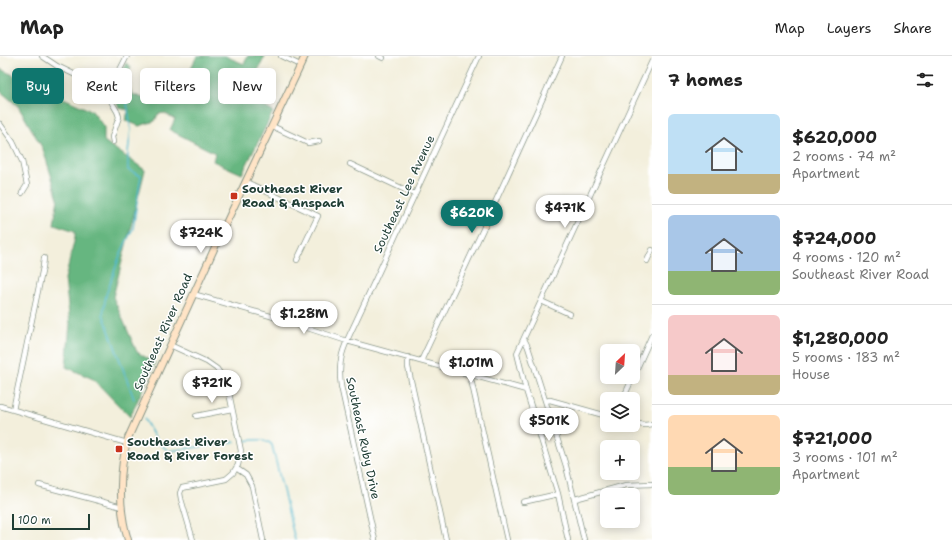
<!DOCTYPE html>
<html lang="en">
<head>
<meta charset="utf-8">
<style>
	body { margin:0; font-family:"Shantell Sans",sans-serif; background:#f2f2f2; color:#222; height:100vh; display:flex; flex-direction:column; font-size:15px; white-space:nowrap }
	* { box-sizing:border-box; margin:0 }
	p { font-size:13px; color:#767676 }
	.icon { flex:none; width:22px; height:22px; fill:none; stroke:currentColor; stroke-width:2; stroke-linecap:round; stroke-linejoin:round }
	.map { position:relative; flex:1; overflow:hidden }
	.side { display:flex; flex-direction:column; background:#fff; width:300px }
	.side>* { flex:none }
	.guide { position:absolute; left:12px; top:12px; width:380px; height:36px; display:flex; gap:8px }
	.needle { width:26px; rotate:25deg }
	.controls { position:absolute; left:600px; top:288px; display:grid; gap:8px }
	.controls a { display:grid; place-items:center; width:40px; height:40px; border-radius:6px; background:#fff; box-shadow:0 2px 10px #0003; font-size:20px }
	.scale { position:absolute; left:12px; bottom:10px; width:78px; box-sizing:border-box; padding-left:4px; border:2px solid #1f3d34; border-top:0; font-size:11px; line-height:14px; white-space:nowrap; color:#1f3d34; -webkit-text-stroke:3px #fff; paint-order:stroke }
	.price { position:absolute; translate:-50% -34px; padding:0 9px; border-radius:14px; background:#fff; color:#222; font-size:13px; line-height:26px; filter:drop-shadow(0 1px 2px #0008) }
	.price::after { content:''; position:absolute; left:50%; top:24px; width:12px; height:9px; margin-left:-6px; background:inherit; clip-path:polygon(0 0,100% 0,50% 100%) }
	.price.current { background:#0f766e; color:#fff }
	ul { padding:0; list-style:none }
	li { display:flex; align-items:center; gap:12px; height:100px; padding:0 16px }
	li+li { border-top:1px solid #e0e0e0 }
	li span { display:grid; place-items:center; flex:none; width:112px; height:80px; border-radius:6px; color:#555 }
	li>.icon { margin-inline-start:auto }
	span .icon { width:48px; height:48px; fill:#fffc; stroke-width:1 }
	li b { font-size:17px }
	h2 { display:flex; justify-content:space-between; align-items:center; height:48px; padding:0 16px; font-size:17px }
	.pill { padding:0 14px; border-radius:6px; background:#fff; box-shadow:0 2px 10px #0003; font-size:14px; line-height:36px }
	.pill.current { background:#0f766e; color:#fff }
	header { display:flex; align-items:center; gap:24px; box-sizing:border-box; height:56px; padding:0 20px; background:#fff; border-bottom:1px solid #e0e0e0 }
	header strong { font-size:19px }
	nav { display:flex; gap:22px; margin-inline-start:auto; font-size:14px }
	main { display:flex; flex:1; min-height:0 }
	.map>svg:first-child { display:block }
	.forest { fill:#66b680; stroke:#427a5a }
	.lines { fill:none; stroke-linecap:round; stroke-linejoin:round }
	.stream { stroke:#50b8ce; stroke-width:1.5 }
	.street-casing { stroke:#899688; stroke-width:6 }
	.secondary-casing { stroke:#899688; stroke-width:8 }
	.street { stroke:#fff; stroke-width:4.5 }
	.secondary { stroke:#ffe4c6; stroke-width:6 }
	.poi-dot { fill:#c8321e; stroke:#fff; stroke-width:1.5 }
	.labels { text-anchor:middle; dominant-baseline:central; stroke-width:3; stroke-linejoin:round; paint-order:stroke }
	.poi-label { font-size:12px; font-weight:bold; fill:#1f3d34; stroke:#fff; text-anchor:start }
	.street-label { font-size:12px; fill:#1f3d34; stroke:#fff }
</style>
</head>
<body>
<header>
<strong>Map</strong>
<nav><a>Map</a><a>Layers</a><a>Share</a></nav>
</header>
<main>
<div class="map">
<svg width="652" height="484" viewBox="0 0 652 484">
	<rect width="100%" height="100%" fill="#fff"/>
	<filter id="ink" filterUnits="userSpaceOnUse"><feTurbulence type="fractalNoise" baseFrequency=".025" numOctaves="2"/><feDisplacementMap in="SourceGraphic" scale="8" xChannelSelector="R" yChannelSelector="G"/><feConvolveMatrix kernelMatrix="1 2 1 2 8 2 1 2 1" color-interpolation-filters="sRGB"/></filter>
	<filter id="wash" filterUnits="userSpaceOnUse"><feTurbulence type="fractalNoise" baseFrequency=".012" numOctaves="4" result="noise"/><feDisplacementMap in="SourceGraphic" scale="16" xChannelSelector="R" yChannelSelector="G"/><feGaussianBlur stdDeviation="0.9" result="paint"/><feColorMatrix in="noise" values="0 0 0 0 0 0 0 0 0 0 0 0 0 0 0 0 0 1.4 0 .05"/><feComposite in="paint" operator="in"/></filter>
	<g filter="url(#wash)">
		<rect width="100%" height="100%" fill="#f3efdc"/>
		<!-- forest -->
		<path class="forest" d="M197,0h28l19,8 4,-8h17l-16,33 6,12 18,11 -31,62 -29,-13 2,-8 -45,-23 5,-11 -11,-6 -6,1 -3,7 -16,5 -14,-6 4,-10 -10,-2c-8,-14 1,-31 7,-45l5,4 -5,9 6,18 19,7 18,-10 4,-6 11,-3z
			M0,13l92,42 12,16v14l41,29 -32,127 24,55 18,11 -25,54 -37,-38 -27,-12 4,-43 -5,-45 10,-41v-7l-21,-7 4,-26 -15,-49 -25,-43 -18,-15z"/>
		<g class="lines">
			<!-- stream -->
			<path class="stream" d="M124,21l-1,13 4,13 4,26 -3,23v18l13,6 -8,52 -13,27 -14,40 -3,19 31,85
				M144,363l14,24 11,8 66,-9
				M243,385c10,-1 22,-4 29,4l23,95"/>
		</g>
	</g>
	<g filter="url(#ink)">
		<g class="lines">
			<!-- street casing -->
			<g class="street-casing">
				<path id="street" d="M42,0l15,10 52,25
					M281,0l19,9
					M379,0l4,2
					M0,68l13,18 9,19 5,24 -5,8
					M272,70l36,17 11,-2
					M113,86l-1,-5 7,-20c-2,-11 -10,-12 -10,-26l18,-35
					M350,108l64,30
					M246,126l72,34 -21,44
					M488,162l74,-162
					M647,205l5,-11
					M193,238l81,23 73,24 179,49
					M541,245l29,13
					M524,283l4,8 38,119 18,74
					M170,289l37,17 10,7 5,7 6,12 13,63 -3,14 -5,8 -7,6 -44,9 -2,5 1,6 12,41
					M408,301v10l38,173
					M421,305l64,-136
					M470,319l37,165
					M623,343l29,-64
					M546,345l4,-1 57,16
					M0,350l127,37
					M13,354l30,-143 1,-9
					M196,360l36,-7
					M633,367l12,2 7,-1
					M236,412l10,7 6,11 11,54
					M39,429l83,22
					M575,443l51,-14 26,-1
					M523,446l35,-8
					M375,484l-34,-154c-4,-30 4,-41 16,-67l122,-263
					M568,484l-10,-46 -32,-104 -9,-37 135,-292"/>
			</g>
			<!-- secondary casing -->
			<g class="secondary-casing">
				<path id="secondary" d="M485,169l3,-7
					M128,484c-10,-32 -9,-71 0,-102l92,-202 85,-180"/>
			</g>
			<!-- street -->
			<use href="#street" class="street"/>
			<!-- secondary -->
			<use href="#secondary" class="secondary"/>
		</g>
	</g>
	<!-- markers -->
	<g class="poi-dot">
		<rect x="230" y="136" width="8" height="8" rx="2"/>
		<rect x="115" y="389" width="8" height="8" rx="2"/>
	</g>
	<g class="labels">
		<!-- poi labels -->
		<g class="poi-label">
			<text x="242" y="133">Southeast River<tspan x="242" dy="14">Road &amp; Anspach</tspan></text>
			<text x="127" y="386">Southeast River<tspan x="127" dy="14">Road &amp; River Forest</tspan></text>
		</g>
		<!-- street labels -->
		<g class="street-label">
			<text transform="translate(404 138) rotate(-65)">Southeast Lee Avenue</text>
			<text transform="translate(163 276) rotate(-66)">Southeast River Road</text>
			<text transform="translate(363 382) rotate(78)">Southeast Ruby Drive</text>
		</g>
	</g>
</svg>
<div class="controls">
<a><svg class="needle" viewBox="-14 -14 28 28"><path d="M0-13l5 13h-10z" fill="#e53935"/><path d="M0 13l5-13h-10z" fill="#767676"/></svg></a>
<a><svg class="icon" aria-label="layers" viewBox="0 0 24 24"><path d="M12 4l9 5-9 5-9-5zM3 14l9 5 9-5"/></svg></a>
<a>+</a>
<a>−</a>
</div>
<div class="scale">100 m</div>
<b class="price" style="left:565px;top:173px">$471K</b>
<b class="price current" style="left:472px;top:178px">$620K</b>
<b class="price" style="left:201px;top:198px">$724K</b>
<b class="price" style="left:304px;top:279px">$1.28M</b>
<b class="price" style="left:471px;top:328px">$1.01M</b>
<b class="price" style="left:212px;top:348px">$721K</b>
<b class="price" style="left:549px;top:386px">$501K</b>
<div class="guide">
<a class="pill current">Buy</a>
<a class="pill">Rent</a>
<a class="pill">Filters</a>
<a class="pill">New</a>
</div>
</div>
<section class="side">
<h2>7 homes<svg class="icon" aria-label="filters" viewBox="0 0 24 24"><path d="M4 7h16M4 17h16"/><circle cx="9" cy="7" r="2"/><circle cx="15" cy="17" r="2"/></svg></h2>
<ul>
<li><span style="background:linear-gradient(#bfe0f5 75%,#c2b280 0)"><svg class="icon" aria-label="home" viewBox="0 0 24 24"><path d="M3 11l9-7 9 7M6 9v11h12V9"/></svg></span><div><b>$620,000</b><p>2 rooms · 74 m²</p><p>Apartment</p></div></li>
<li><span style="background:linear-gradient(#a9c7e8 70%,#8fb573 0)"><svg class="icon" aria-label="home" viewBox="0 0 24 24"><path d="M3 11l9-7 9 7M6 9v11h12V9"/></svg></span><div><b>$724,000</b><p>4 rooms · 120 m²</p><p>Southeast River Road</p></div></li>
<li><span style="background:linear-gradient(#f6c9c9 75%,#c2b280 0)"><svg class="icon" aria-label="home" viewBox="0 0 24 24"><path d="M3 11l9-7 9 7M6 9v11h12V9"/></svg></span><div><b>$1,280,000</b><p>5 rooms · 183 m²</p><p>House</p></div></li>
<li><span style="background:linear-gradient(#ffd9b3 65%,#8fb573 0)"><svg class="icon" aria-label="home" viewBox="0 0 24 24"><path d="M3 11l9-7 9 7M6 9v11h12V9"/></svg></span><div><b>$721,000</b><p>3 rooms · 101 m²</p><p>Apartment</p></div></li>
</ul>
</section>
</main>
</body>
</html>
